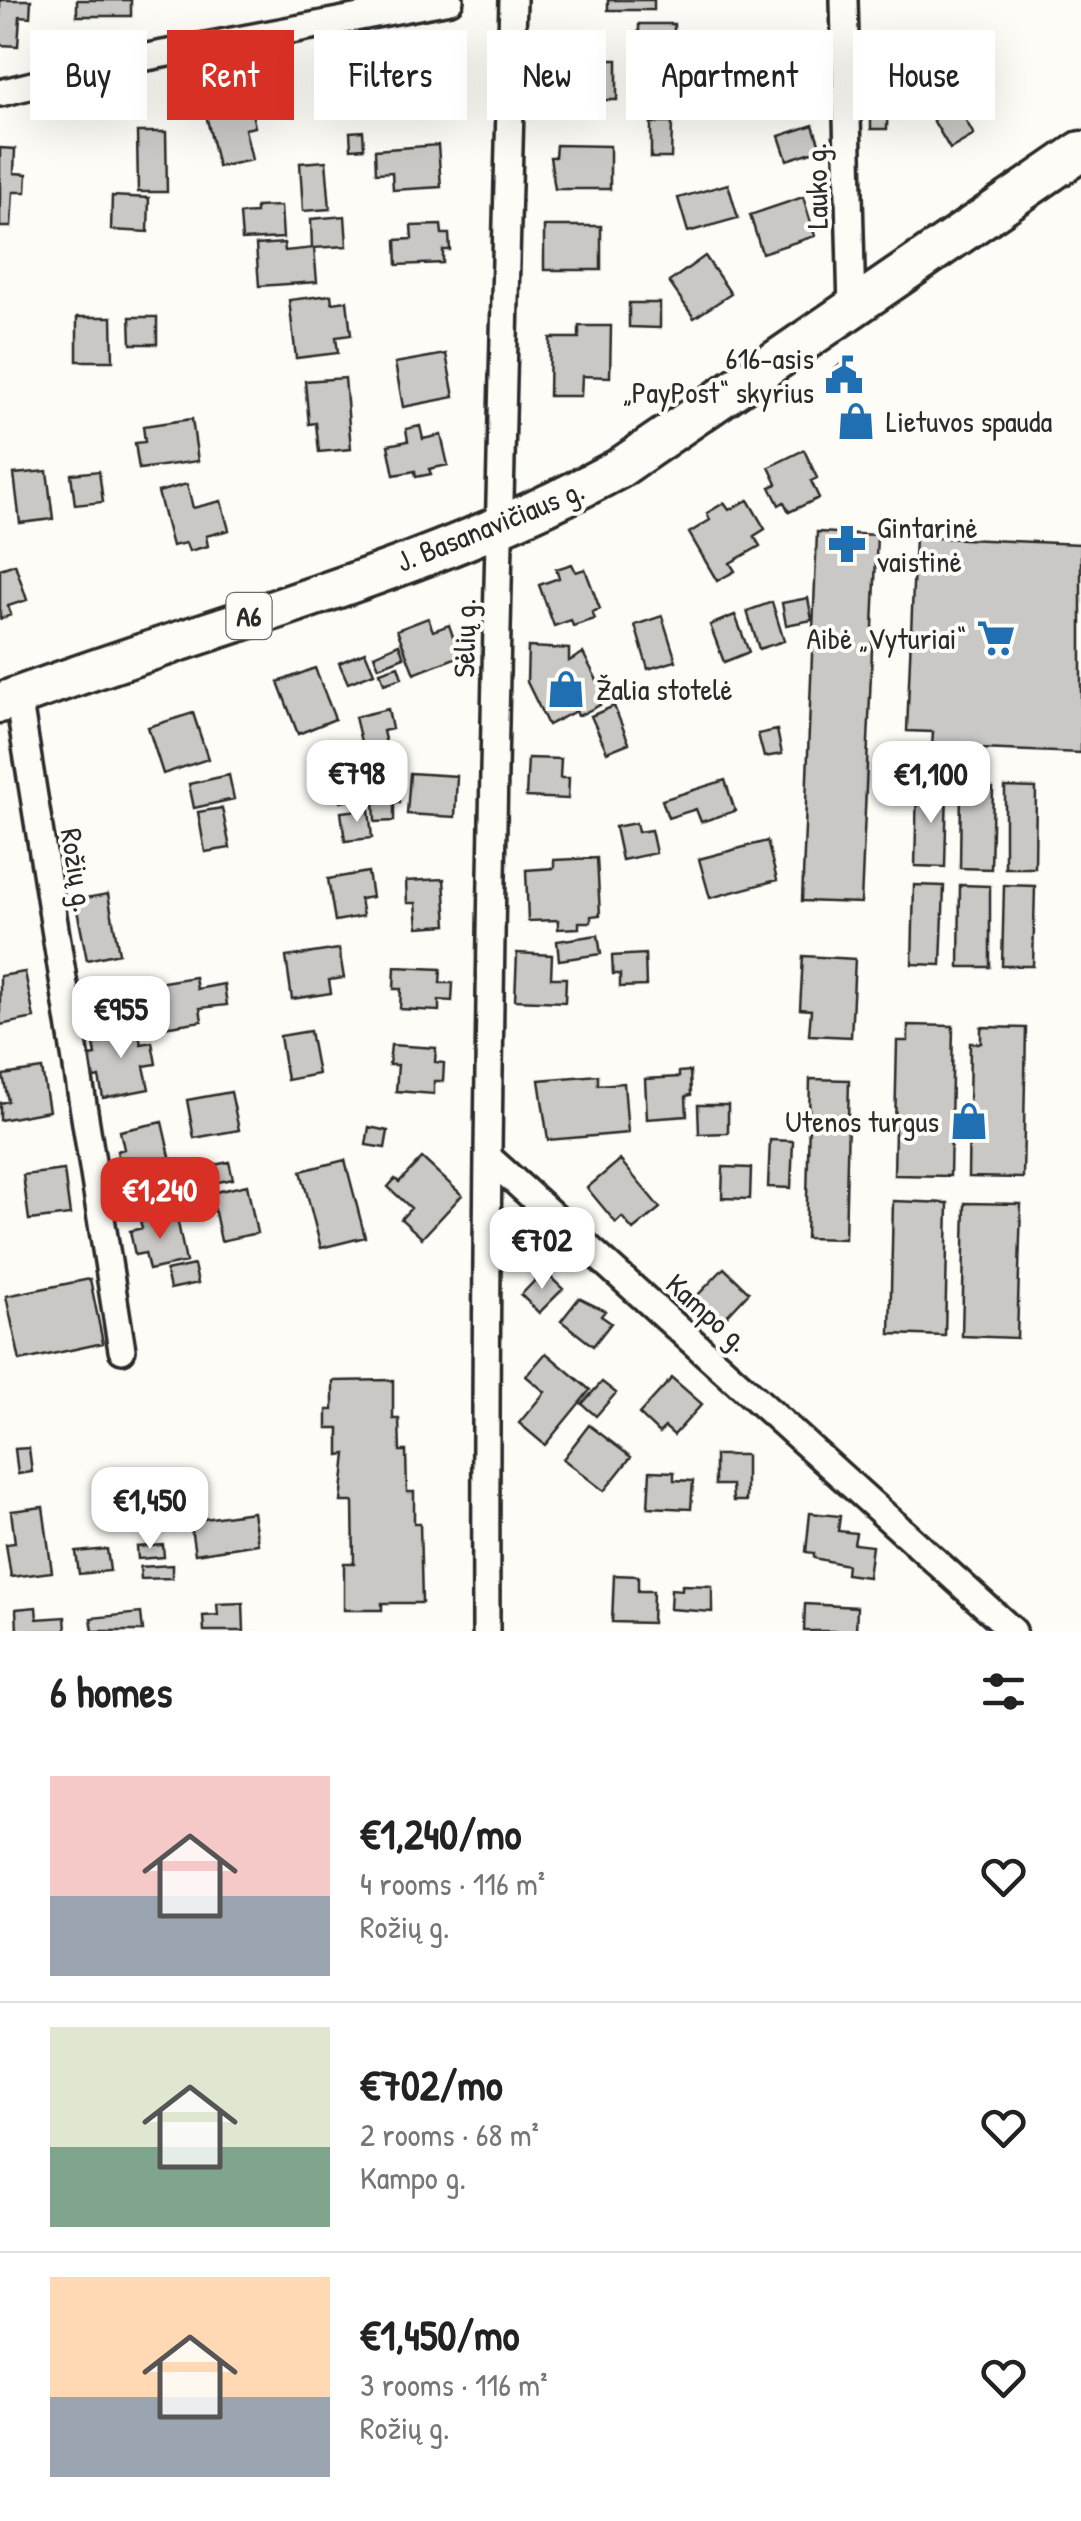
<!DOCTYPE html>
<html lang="en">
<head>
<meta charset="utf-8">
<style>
	body { margin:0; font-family:"Patrick Hand",sans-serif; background:#f6f6f6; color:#222; height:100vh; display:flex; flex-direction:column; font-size:38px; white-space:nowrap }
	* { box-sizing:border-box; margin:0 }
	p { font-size:32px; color:#767676 }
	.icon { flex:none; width:55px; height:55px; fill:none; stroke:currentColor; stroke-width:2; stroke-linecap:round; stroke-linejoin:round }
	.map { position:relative; height:1631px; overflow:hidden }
	.panel { display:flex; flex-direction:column; background:#fff; flex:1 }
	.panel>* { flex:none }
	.hud { position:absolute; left:30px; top:30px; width:1022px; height:90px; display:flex; gap:20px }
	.price { position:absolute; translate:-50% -85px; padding:0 22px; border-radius:20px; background:#fff; color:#222; font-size:32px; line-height:65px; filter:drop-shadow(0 2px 5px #0008) }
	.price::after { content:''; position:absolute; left:50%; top:60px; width:30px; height:22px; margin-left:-15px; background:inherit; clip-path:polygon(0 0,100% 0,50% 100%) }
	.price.selected { background:#d93025; color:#fff }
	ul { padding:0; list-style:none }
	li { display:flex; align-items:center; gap:30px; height:250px; padding:0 50px }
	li+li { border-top:2px solid #e0e0e0 }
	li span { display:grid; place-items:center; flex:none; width:280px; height:200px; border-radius:0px; color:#555 }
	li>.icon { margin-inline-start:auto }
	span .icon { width:120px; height:120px; fill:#fffc; stroke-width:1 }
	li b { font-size:42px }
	h2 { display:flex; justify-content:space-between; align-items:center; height:120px; padding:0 50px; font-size:42px }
	.chip { padding:0 35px; border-radius:0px; background:#fff; box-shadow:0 10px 40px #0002; font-size:35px; line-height:90px }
	.chip.selected { background:#d93025; color:#fff }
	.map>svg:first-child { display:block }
	.building { fill:#c9c8c4; stroke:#2b2b2b; stroke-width:2.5 }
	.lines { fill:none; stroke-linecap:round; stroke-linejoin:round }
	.street-casing { stroke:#2b2b2b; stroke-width:32 }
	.primary-casing { stroke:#2b2b2b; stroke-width:45 }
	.street { stroke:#fdfcf7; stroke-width:25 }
	.primary { stroke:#fdfcf7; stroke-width:38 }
	.labels { text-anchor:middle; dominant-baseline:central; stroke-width:8; stroke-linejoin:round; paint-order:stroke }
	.shield { fill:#fdfcf7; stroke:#6a6a68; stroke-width:2.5 }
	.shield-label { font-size:28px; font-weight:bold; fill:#2b2b2b }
	.street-label { font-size:30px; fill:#2b2b2b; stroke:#fdfcf7 }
	.poi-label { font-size:30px; fill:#2b2b2b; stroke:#fdfcf7; text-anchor:end }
</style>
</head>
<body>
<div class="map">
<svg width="1081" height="1631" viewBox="0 0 1081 1631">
	<rect width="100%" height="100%" fill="#fdfcf7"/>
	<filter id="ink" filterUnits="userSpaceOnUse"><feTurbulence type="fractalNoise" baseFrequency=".01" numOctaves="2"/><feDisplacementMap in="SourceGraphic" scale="20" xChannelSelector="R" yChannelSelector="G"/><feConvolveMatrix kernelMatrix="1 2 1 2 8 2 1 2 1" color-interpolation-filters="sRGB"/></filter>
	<g filter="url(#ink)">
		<!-- building -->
		<path class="building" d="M0,0h31l-1,17 -10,-1 -2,30 -18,-1z
			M77,0h54v16h-54z
			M608,0h46v10h-46z
			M639,24h35v35h-21v-15h-14z
			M562,60h55v40h-55z
			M632,78h37v35h-37z
			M233,91l3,11 13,-3 6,28 -10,2 7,31 -34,7 -13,-57 10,-3 -3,-11z
			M871,98l17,1 -1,30h-16z
			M954,99l20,36 -24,14 -21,-36z
			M651,123h21l-1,35h-20z
			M813,125l8,24 -34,11 -8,-24z
			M363,131l1,17 -13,1 -1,-17z
			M137,132h29l1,60h-29z
			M438,145l3,42 -48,3 -1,-18 -16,1 -1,-23z
			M556,145l54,1v43h-55l-5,-32h5z
			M0,148l15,1 -1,24 13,1 -1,18h-13l-2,35h-11z
			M326,161l4,48 -27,2 -3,-48z
			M728,184l10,34 -50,14 -10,-34z
			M112,196l37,2 -1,34 -37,-2z
			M803,197l12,39 -53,17 -12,-38z
			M281,206l2,32 -41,2 -2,-26 16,-1v-6z
			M345,216l2,30 -35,2 -1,-29z
			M441,225l1,9h7l1,16h-7v13l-46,2 -1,-25 16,-1 -1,-13z
			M544,226h57v44h-57z
			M284,243l1,8 29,-3 3,34 -58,4 -3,-41z
			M705,256l26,38 -37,24 -25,-36z
			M331,295l1,8 15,-2 4,34 -15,2 2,16 -42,5 -7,-58z
			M629,303h31v25l-31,-1z
			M77,317h35l1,44h-36z
			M130,317h27v27h-26z
			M579,326h32l-1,51 -28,-1 -1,20h-32l1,-58h29z
			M446,354l8,43 -51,10 -8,-44z
			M843,362l11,12 -1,11h-18l-3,-13z
			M345,378l6,71 -32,3 -3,-29 -7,1 -4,-43z
			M192,419l6,42 -59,8 -4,-26 10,-1 -2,-16z
			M420,426l3,13 18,-4 7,30 -19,4 2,5 -15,3 -1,-6 -21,4 -6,-30 20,-4 -2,-12z
			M804,450l13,28 -6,3 8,17 -30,14 -5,-10 -5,3 -9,-18 7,-3 -8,-17z
			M47,471l6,48 -33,4 -6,-49z
			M99,471l4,31 -28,3 -4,-31z
			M187,484l6,24 28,-7 8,29 -23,6 2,10 -19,5 -3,-8 -14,3 -14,-54z
			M748,500l17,29 -11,7 6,10 -30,17 5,8 -18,10 -28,-48 21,-13 -3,-7 17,-10 5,7z
			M817,532l60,3 -16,368 -59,-2z
			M915,537l166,7v209l-149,-6 1,-15 -26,-1z
			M15,564l12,36 -19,6 3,9 -11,4v-50z
			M572,564l4,8 9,-3 15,40 -8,3 3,7 -22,7 -2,-6 -17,6 -15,-41 20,-7 -3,-9z
			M808,598l4,22 -26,5 -4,-22z
			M772,602l12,39 -25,8 -12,-38z
			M735,615l14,37 -25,10 -14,-37z
			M662,616l14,45 -28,8 -13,-44z
			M428,618l5,13 16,-6 11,31 -46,18 -17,-44z
			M399,644l5,13 -25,10 -5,-12z
			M528,647l41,2v12l14,-8 22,43 -8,4 3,5 -22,11 -2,-5 -28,14 -21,-43z
			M365,652l9,21 -26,10 -9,-20z
			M398,666l4,12 -18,6 -4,-12z
			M315,668l20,51 -37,15 -20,-52z
			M614,706l15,37 -22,9 -16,-36z
			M388,709l4,20 -9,2 5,22 -23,5 -10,-41z
			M193,713l15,46 -45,15 -15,-47z
			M777,730l5,24 -18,3 -6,-23z
			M355,755l8,42 -22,5 -8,-43z
			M398,756l2,47h-6v18l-19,1 -3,-64z
			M528,758l33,1 -1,19h9l-1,21 -42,-2z
			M410,773l47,3 -2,41 -48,-3z
			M229,775l5,24 -40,9 -5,-24z
			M725,780l10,31 -34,11 -5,-13 -28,9 -6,-18z
			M917,786h30l-2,81 -30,-1z
			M1005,787l31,1 -1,80h-30z
			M961,788h32l-2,81 -31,-1z
			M222,808l8,40 -25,4 -7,-40z
			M369,809l3,29 -27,3 -4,-29z
			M636,823l2,9 13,-2 5,23 -34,7 -7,-33z
			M767,841l10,39 -67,18 -11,-39z
			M597,858l3,57 -9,1v6h-12v6l-21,1v-9l-30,1 -2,-51 28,-2v-8z
			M368,872l4,25 -12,2 3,17 -28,5 -7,-42z
			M444,879l3,46 -29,2 -2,-24h-9l-1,-22z
			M914,885l30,1 -3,79 -29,-1z
			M960,885l30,1v81h-31z
			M1004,885l31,1 -2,80h-31z
			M108,894l11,59 -32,7 -12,-60z
			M598,935l3,19 -42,6 -2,-19z
			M339,949l5,29 -15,2 2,13 -39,6 -6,-42z
			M517,953l35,2 -1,23h15l-1,24 -50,-2z
			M645,954l1,32 -26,1v-13h-7l-1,-18z
			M803,956l52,3 -4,78 -42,-2 2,-25 -11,-1z
			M395,967l46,2 -1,14h13l-1,18 -13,-1v11l-39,-2 1,-20h-7z
			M25,972l9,46 -34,7v-49z
			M195,977l2,12 27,-5 3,21 -27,3 2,13 -39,6 -6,-44z
			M137,1025l4,19 11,-2 4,22 -12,2 5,23 -46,9 -4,-21 -9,2 -4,-22 10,-2 -4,-21z
			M908,1025l45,1 -3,150 -56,-1 3,-134h11z
			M981,1027l45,1 -3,150 -55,-1 2,-134h11z
			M310,1031l8,43 -31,6 -7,-44z
			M391,1045l45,3 -1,14 9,1 -1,18h-9v13l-38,-3 2,-26h-9z
			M42,1069l7,42 -49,9v-17l8,-2 -5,-26z
			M690,1071l1,24 -5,1 1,20 -40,3 -2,-40 34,-2v-5z
			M598,1075v10l26,-2 4,50 -80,7 -9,-60z
			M810,1079l39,1 -4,159 -39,-1z
			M231,1092l8,38 -45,8 -7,-38z
			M698,1105h30v28l-29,1z
			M162,1122l11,48 -43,9 -4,-15 -6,1 -3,-14 7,-2 -4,-18z
			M369,1127l19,4 -3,17 -19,-3z
			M770,1140l23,1 -2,47 -23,-1z
			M422,1158l40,37 -40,43 -21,-19 10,-11 -23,-21 7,-8 4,3z
			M345,1160l20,77 -44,11 -20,-77z
			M620,1160l40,48 -27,22 -11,-13 -6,6 -29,-35z
			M229,1162l4,17 -20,4 -4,-17z
			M723,1167l28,1 -1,31 -28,-1z
			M64,1170l6,45 -41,5 -6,-45z
			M247,1185l10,48 -36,8 -10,-48z
			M893,1201l55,2 -3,133 -55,-2z
			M965,1203l56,1 -4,134 -55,-2z
			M176,1213l10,49 -37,8 -4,-17 -10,2 -5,-24 12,-3 -2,-7z
			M194,1265l4,18 -28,6 -4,-18z
			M724,1268l25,24 -27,29 -26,-24z
			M544,1271l19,18 -24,24 -18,-18z
			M90,1279l13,64 -83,18 -14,-65z
			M579,1298l26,13 -4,5 10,7 -18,23 -32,-25z
			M546,1353l44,37 -45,55 -26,-22 26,-31 -19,-16z
			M672,1378l30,26 -28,31 -9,-8 -6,6 -20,-19z
			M393,1380v39h6l1,32h6l1,41h7v31h6l2,80h-40v7h-38v-47h10l-1,-61h-12l5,-48 -7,1v-27h-12v-18h6v-29z
			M602,1382l14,11 -20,23 -14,-12z
			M589,1425l42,32 -27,34 -41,-32z
			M29,1448l3,24 -14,2 -3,-25z
			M715,1455h31v46h-13l-1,-16h-17z
			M650,1471l24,1v8l19,1 -2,28 -43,-2z
			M43,1507l9,65 -41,5 -5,-33 9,-1 -4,-32z
			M253,1512l5,32 -63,10 -5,-33z
			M810,1513l30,3 -2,15 18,2 -2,11 18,2 -4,31 -22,-3 1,-9 -33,-7v-5l-8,-1z
			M163,1545l1,12 -26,2 -1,-12z
			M107,1549l3,22 -31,3 -3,-22z
			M172,1565v13l-31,1 -1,-12z
			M614,1575l24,1v15h15l-1,32 -40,-1z
			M682,1585l30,1v26l-42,-3 1,-20 11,1z
			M243,1603l1,28h-40l-1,-15 15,-1 -1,-11z
			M805,1604l52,3 -1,24h-52z
			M36,1607l1,12 28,-2 1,14h-49l-1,-22z
			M141,1613l2,18h-50l-2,-13z"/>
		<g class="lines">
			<!-- street casing -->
			<g class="street-casing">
				<path id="street" d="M844,0l8,310
					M0,93l147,-36 303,-57
					M18,696l104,654
					M488,1157l525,474
					M486,1631c-2,-544 12,-1087 27,-1631"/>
			</g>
			<!-- primary casing -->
			<g class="primary-casing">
				<path id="primary" d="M0,703c205,-76 426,-130 618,-234l463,-318"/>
			</g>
			<!-- street -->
			<use href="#street" class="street"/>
			<!-- primary -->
			<use href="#primary" class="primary"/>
		</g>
	</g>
	<!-- icons -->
	<defs>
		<g id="civic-bare" transform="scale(3)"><path d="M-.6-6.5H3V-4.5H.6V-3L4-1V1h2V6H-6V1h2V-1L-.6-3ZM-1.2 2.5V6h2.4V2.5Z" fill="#1f6fb2" stroke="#fdfcf7" stroke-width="2.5" paint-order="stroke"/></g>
		<g id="shop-bare" transform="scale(3)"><path d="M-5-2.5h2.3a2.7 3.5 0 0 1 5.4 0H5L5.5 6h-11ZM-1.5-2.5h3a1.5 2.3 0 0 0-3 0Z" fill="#1f6fb2" stroke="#fdfcf7" stroke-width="2.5" paint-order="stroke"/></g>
		<g id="pharmacy-bare" transform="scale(3)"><path d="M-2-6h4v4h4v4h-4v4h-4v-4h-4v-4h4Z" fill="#1f6fb2" stroke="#fdfcf7" stroke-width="2.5" paint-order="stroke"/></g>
		<g id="supermarket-bare" transform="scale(3)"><path d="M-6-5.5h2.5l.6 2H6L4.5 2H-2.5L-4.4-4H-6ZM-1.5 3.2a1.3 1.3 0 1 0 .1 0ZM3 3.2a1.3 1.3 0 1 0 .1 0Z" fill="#1f6fb2" stroke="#fdfcf7" stroke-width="2.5" paint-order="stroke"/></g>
	</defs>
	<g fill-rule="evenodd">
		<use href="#civic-bare" x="844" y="375"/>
		<use href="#shop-bare" x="856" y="421"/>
		<use href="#pharmacy-bare" x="847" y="544"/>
		<use href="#supermarket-bare" x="996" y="638"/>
		<use href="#shop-bare" x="566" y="689"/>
		<use href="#shop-bare" x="969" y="1121"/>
	</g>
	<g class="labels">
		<!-- shield labels -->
		<rect class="shield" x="226.5" y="593" width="45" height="46" rx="8"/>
		<g class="shield-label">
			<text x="249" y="616">A6</text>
		</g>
		<!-- street labels -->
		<g class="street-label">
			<text transform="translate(816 186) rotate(-91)">Lauko g.</text>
			<text transform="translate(490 525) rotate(-22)">J. Basanavičiaus g.</text>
			<text transform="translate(464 638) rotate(-89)">Sėlių g.</text>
			<text transform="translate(78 870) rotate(81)">Rožių g.</text>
			<text transform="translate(708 1312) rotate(42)">Kampo g.</text>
		</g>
		<!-- poi labels -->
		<g class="poi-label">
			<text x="814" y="358">616-asis<tspan x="814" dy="34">„PayPost“ skyrius</tspan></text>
			<text x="886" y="421" text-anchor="start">Lietuvos spauda</text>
			<text x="877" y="527" text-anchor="start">Gintarinė<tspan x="877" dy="34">vaistinė</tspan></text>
			<text x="966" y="638">Aibė „Vyturiai“</text>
			<text x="596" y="689" text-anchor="start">Žalia stotelė</text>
			<text x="939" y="1121">Utenos turgus</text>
		</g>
	</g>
</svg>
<b class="price" style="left:357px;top:825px">€798</b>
<b class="price" style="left:931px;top:826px">€1,100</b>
<b class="price" style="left:121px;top:1061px">€955</b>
<b class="price selected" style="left:160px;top:1242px">€1,240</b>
<b class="price" style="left:542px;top:1292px">€702</b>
<b class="price" style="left:150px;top:1552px">€1,450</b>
<div class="hud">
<a class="chip">Buy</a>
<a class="chip selected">Rent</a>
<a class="chip">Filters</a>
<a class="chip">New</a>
<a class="chip">Apartment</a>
<a class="chip">House</a>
</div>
</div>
<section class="panel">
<h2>6 homes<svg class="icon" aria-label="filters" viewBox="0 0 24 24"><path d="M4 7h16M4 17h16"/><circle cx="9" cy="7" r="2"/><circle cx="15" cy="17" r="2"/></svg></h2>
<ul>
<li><span style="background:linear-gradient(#f6c9c9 60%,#9aa5b1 0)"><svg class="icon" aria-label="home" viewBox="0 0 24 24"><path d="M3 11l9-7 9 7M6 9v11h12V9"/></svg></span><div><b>€1,240/mo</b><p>4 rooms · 116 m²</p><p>Rožių g.</p></div><svg class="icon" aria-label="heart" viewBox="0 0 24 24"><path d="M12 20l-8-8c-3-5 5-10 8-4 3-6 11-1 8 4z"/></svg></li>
<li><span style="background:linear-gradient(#dfe7d0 60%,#7fa58c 0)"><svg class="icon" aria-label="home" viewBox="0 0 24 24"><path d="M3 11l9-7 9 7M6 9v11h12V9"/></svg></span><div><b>€702/mo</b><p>2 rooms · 68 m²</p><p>Kampo g.</p></div><svg class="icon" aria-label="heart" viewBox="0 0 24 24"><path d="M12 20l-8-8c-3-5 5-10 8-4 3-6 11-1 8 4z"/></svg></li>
<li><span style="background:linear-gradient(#ffd9b3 60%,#9aa5b1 0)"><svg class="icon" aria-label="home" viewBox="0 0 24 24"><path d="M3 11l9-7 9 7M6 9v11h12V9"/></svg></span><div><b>€1,450/mo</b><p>3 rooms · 116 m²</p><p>Rožių g.</p></div><svg class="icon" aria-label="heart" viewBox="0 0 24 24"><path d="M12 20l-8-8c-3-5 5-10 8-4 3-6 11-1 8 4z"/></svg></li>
</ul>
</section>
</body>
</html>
